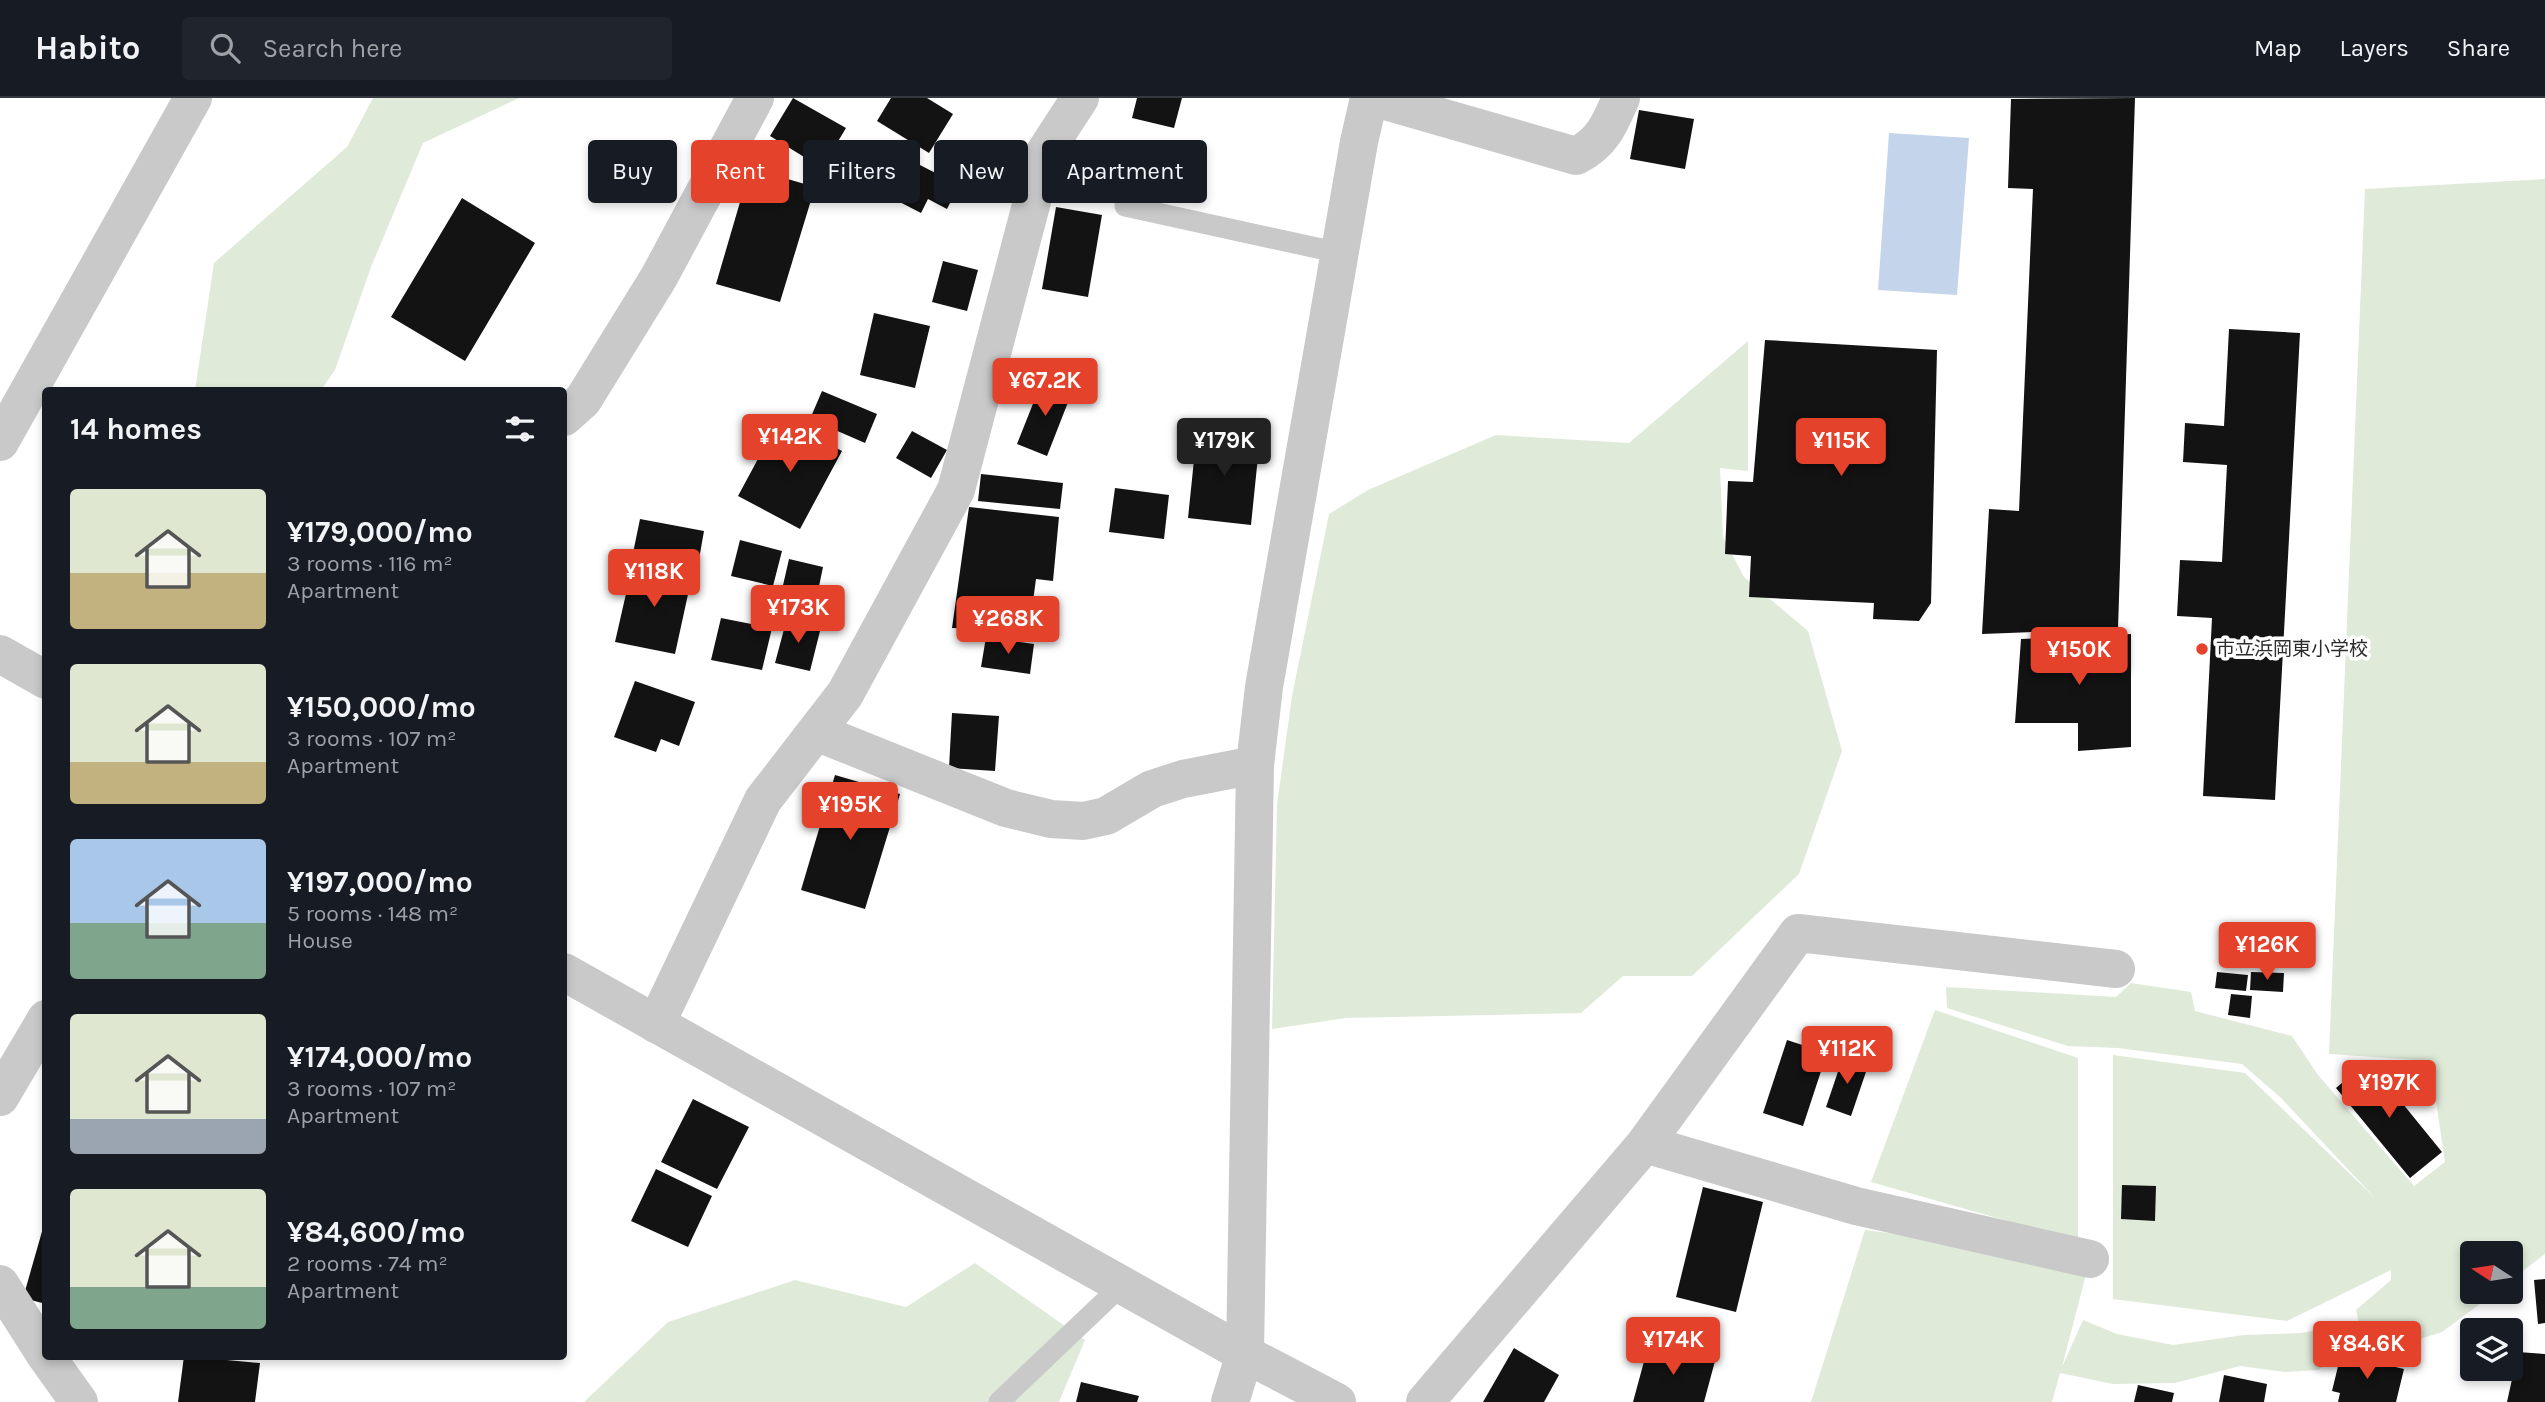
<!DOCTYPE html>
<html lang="en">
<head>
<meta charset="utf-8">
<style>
	body { margin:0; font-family:Karla,"Noto Sans JP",sans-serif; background:#20242c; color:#f1f3f6; height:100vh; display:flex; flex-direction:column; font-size:26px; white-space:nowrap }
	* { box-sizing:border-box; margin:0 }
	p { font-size:23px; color:#9ea1a6 }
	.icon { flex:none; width:38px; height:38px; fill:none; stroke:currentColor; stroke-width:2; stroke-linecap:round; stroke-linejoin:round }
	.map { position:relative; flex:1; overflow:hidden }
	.sheet { position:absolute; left:42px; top:289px; width:525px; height:973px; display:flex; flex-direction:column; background:#171b24; border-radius:7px; box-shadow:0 4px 10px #0003 }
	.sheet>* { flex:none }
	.guide { position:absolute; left:588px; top:42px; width:665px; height:63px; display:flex; gap:14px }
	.needle { width:46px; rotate:282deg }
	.tools { position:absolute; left:2460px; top:1143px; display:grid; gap:14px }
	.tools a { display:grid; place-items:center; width:63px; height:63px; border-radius:7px; background:#171b24; box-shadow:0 4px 10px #0003; font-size:35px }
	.price { position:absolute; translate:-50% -60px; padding:0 16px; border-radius:7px; background:#e5422c; color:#fff; font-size:23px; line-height:46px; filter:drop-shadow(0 2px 4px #0008) }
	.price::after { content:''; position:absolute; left:50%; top:42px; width:21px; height:16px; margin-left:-10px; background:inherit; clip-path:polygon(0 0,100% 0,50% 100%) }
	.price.active { background:#222; color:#fff }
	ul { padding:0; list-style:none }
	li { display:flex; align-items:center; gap:21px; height:175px; padding:0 28px }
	li span { display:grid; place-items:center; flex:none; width:196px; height:140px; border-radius:7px; color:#555 }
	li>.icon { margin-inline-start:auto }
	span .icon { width:84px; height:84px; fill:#fffc; stroke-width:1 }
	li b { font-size:30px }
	h2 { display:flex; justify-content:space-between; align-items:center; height:84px; padding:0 28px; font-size:30px }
	.chip { padding:0 24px; border-radius:7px; background:#171b24; box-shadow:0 4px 10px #0003; font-size:24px; line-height:63px }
	.chip.active { background:#e5422c; color:#fff }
	header { display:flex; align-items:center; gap:42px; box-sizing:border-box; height:98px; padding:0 35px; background:#171b24; border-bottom:2px solid #363941 }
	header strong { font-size:33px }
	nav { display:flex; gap:38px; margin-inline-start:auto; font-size:24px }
	.search { width:490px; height:63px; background:#20242c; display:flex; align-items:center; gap:18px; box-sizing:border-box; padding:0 24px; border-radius:7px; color:#9ea1a6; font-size:26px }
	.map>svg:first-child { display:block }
	.green { fill:#dfead9 }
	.water { fill:#c4d4ea }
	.building { fill:#131313 }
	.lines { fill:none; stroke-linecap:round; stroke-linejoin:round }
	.service { stroke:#c9c9c9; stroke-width:21 }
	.minor { stroke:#c9c9c9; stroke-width:38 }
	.tertiary { stroke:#c9c9c9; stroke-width:38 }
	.poi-dot { fill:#e5422c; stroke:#fff; stroke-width:2.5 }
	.labels { text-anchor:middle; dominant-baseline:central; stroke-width:7; stroke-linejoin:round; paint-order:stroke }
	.poi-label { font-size:19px; fill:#2c2c2c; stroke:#fff; text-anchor:start }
</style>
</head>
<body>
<header>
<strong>Habito</strong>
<div class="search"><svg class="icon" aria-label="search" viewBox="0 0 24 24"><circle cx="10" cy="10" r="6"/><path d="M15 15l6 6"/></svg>Search here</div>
<nav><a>Map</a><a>Layers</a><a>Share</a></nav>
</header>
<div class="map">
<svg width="2545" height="1304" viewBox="0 0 2545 1304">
	<rect width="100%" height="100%" fill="#fff"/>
	<!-- green -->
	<path class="green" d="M373,0h146l-96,45 -52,124 -36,103 -14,20h-126l19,-127 133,-116z
		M2545,81v1075l-34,26v-27h-38v39h23l-54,40 -66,21 -12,-9 -8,-34 35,-30v-10l-104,51 -174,-22v-244l132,18 130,125 -94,-100 -39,-34 -124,-16 -50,-2 -121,-38 -1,-21 170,10 15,-14 60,9 4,19 97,25 26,39 96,111 31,-24 -15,-101 -101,-7 36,-865z
		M1748,243v130l-28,-3 3,69 21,40 64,54 34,120 -43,123 -107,102h-69l-42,37 -235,5 -74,11 5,-224 15,-109 37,-182 39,-24 128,-55 133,8z
		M1935,912l143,48v183l-207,-59z
		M1865,1132l225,29 -28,108 21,-47 34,14 56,11 71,-10 57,-2 46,-8 12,8v11l-41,26 -33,2 -45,-6 -65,17 -62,1 -53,-11 -8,29h-241z
		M975,1165l110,77 -26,62h-475l84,-80 127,-42 111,27z"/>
	<!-- water -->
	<path class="water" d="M1889,35l80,5 -12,157 -79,-5z"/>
	<!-- building -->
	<path class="building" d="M793,0l53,30 -24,40 -52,-32z
		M891,0h36l26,16 -24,39 -52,-32z
		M1137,0h45l-8,30 -42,-10z
		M2135,0l-17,531 -136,5 7,-125 30,2 14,-322 -25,-1 3,-89z
		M1639,12l55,9 -9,50 -55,-10z
		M875,44l84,43 -12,24 -19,-10 -7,14 -66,-34z
		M750,70l65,19 -35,115 -64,-18z
		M462,100l73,45 -70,118 -74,-44z
		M1056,109l46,8 -14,82 -46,-8z
		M943,163l35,9 -11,41 -35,-9z
		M874,215l56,13 -15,62 -55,-13z
		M2229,231l71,4 -25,467 -72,-4 9,-178 -35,-2 3,-56 42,2 5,-97 -44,-3 2,-39 39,3z
		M1765,242l172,10 -6,253 -12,18 -46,-2 1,-16 -125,-6 2,-41 -26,-2 3,-73 25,1z
		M1042,283l30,11 -25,64 -30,-12z
		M822,293l55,23 -12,29 -55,-24z
		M780,320l62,33 -42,78 -62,-33z
		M912,333l35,19 -16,28 -35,-20z
		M1197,333l63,6 -9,88 -63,-7z
		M981,376l82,9 -3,26 -82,-8z
		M1115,390l54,7 -5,44 -55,-7z
		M969,409l90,10 -6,64 -17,-2 -7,52 -77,-3z
		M640,421l64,12 -6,34 -65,-12z
		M740,442l42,11 -9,35 -42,-10z
		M789,461l34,8 -7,34 -35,-7z
		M633,465l59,13 -17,78 -60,-12z
		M721,520l51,10 -10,42 -51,-10z
		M787,520l34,9 -11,44 -35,-8z
		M2131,536v113l-53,4v-28h-63l6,-84z
		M986,539l48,7 -4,30 -49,-7z
		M635,583l60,21 -16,44 -18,-7 -5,13 -42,-15z
		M952,615l47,3 -4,55 -46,-3z
		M835,677l65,19 -35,115 -64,-19z
		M2280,831l15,1 -2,25 -16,-2z
		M2217,874l31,3 -2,16 -31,-3z
		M2251,874l33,1 -1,19 -33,-2z
		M2231,896l21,2 -2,22 -22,-3z
		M1787,942l40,13 -24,73 -40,-13z
		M1843,959l25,9 -17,50 -25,-9z
		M2368,963l74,91 -32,26 -74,-90z
		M693,1001l56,28 -32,62 -56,-27z
		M656,1071l56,27 -24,51 -57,-26z
		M2122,1087l34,1 -1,35 -34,-2z
		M1703,1089l60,15 -27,110 -60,-15z
		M45,1123h1v83l-23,-6z
		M2545,1181v44l-7,1 -4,-44z
		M1649,1245l66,18 -11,41h-71z
		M1514,1250l45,27 -15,27h-61z
		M2518,1254l27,2v48h-38z
		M2341,1256l63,15 -8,33h-58l2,-9 -8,-2z
		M184,1258l76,7 -5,39h-77z
		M2224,1277l43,9 -3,18h-45z
		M1081,1284l58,14 -2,6h-61z
		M2138,1287l36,8 -2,9h-38z"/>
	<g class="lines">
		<!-- service -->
		<path class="service" d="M1125,108l215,47
			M999,1304l123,-117"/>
		<!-- minor -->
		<path class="minor" d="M1375,0l201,58c26,-13 34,-32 45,-58
			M564,319l19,-17 76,-123 96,-179
			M0,344l193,-344
			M816,634l190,76 45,11 32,2 23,-5 46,-27 31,-10 72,-14
			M656,926l107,-224 82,-106 111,-204 89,-338 35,-54
			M0,999l46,-78
			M1645,1046l211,62 234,53
			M0,1186l46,72
			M46,1258l33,46
			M1425,1304l220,-258 153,-211 318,36"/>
		<!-- tertiary -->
		<path class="tertiary" d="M0,556l46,26
			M564,874l681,382 92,48
			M1230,1304l15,-48 10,-589 9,-78 95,-545 10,-44"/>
	</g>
	<!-- markers -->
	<circle class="poi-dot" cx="2202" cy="551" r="7"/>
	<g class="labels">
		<!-- poi labels -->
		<g class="poi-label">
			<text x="2216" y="551">市立浜岡東小学校</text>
		</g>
	</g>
</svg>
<div class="tools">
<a><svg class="needle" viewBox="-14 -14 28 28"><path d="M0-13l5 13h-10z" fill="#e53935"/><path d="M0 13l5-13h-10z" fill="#9ea1a6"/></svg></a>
<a><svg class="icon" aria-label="layers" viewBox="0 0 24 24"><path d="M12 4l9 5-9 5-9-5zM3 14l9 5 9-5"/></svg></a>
</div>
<b class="price" style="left:1045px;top:320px">¥67.2K</b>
<b class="price" style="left:790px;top:376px">¥142K</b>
<b class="price active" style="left:1224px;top:380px">¥179K</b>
<b class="price" style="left:1841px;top:380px">¥115K</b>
<b class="price" style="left:654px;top:511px">¥118K</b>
<b class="price" style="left:798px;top:547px">¥173K</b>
<b class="price" style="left:1008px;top:558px">¥268K</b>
<b class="price" style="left:2079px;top:589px">¥150K</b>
<b class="price" style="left:850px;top:744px">¥195K</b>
<b class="price" style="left:2267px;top:884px">¥126K</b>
<b class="price" style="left:1847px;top:988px">¥112K</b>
<b class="price" style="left:2389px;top:1022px">¥197K</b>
<b class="price" style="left:1673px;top:1279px">¥174K</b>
<b class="price" style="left:2367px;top:1283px">¥84.6K</b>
<div class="guide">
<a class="chip">Buy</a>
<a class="chip active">Rent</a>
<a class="chip">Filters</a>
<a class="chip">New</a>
<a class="chip">Apartment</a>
</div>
<section class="sheet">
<h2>14 homes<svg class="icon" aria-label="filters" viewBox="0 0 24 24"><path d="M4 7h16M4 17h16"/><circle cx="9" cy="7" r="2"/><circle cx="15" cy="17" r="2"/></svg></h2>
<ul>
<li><span style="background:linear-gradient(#dfe7d0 60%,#c2b280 0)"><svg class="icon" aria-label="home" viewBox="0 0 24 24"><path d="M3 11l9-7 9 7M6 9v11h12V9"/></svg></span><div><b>¥179,000/mo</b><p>3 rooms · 116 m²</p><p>Apartment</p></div></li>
<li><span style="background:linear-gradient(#dfe7d0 70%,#c2b280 0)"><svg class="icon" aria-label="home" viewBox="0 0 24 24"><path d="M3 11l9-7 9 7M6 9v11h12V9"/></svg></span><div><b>¥150,000/mo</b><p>3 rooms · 107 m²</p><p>Apartment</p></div></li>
<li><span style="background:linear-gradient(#a9c7e8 60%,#7fa58c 0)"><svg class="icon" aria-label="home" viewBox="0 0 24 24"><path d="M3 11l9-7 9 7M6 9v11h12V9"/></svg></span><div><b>¥197,000/mo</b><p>5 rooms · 148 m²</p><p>House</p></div></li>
<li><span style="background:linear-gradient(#dfe7d0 75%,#9aa5b1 0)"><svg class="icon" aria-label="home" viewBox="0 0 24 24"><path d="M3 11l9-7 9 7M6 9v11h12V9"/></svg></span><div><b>¥174,000/mo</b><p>3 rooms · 107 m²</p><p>Apartment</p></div></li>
<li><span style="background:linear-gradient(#dfe7d0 70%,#7fa58c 0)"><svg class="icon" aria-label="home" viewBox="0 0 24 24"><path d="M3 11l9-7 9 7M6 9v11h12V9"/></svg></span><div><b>¥84,600/mo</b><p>2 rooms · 74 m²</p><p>Apartment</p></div></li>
</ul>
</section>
</div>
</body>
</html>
